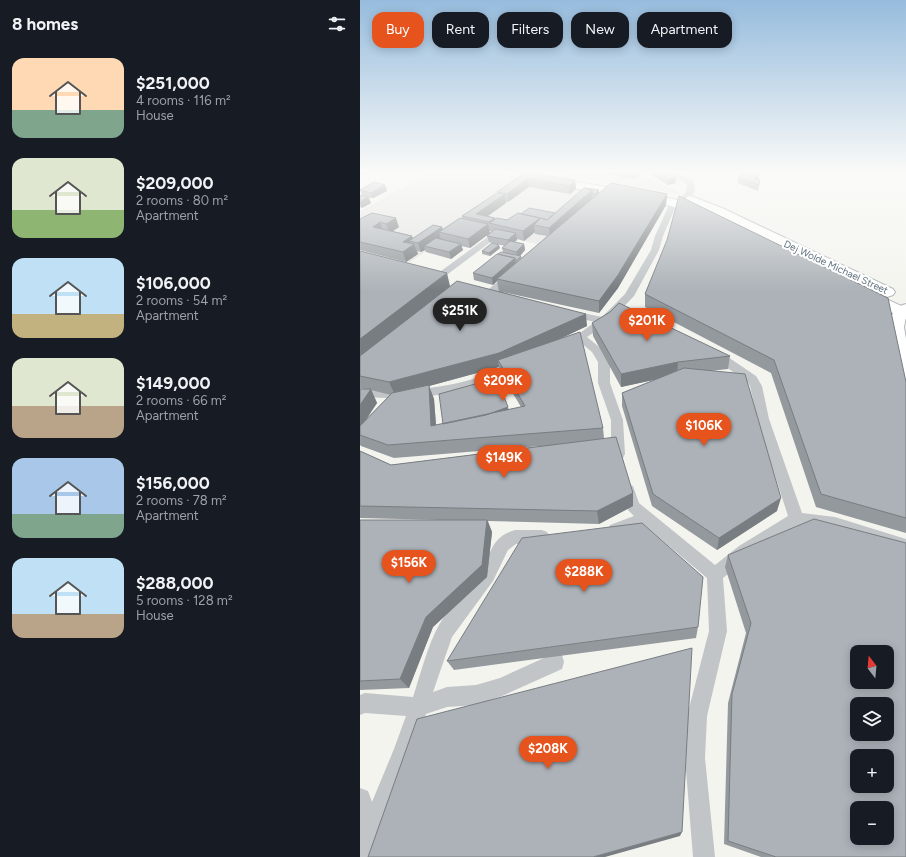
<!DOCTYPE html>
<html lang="en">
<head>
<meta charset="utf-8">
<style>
	body { margin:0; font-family:Figtree,sans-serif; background:#242831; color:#f1f3f6; height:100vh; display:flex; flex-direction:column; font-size:15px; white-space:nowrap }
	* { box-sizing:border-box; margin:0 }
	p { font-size:13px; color:#9ea1a6 }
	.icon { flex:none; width:22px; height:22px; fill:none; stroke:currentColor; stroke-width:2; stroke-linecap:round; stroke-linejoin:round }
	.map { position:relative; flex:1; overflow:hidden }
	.details { display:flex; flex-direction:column; background:#171b24; width:360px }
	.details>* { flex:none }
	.banner { position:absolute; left:12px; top:12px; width:380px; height:36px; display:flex; gap:8px }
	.needle { width:26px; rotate:344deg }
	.buttons { position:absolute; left:490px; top:645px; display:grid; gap:8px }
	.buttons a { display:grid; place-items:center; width:44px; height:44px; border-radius:8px; background:#171b24; box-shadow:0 2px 10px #0003; font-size:20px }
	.price { position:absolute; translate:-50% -34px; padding:0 9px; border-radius:14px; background:#e7531c; color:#fff; font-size:13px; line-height:26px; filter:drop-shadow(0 1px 2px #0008) }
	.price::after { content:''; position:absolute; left:50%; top:24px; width:12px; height:9px; margin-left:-6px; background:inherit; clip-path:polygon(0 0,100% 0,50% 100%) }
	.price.on { background:#222; color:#fff }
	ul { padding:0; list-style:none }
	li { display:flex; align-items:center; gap:12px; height:100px; padding:0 12px }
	li span { display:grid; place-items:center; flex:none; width:112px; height:80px; border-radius:12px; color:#555 }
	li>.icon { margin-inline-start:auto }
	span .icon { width:48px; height:48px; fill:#fffc; stroke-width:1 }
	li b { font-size:17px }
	h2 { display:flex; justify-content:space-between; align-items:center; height:48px; padding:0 12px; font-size:17px }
	.chip { padding:0 14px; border-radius:12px; background:#171b24; box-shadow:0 2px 10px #0003; font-size:14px; line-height:36px }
	.chip.on { background:#e7531c; color:#fff }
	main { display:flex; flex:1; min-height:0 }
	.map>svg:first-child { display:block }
	.built { fill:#e4e5e3 }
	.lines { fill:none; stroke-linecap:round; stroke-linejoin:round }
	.secondary-casing { stroke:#b3b8bc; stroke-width:2 }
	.primary-casing { stroke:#b4b8bc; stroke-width:2 }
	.street { fill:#c1c5c8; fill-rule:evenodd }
	.secondary { fill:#fff; fill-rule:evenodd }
	.primary { fill:#fff; fill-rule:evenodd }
	.wall { fill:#94999e; fill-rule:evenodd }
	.shaded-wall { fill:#787d81 }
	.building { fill:#acb2b8; stroke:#787d81; fill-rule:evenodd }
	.labels { text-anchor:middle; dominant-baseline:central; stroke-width:4; stroke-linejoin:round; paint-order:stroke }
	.far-street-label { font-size:10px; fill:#627281; stroke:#fff }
</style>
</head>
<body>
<main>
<section class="details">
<h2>8 homes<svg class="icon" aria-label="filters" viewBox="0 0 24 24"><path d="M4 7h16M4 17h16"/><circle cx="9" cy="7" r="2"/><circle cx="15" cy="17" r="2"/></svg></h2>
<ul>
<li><span style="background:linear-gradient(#ffd9b3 65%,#7fa58c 0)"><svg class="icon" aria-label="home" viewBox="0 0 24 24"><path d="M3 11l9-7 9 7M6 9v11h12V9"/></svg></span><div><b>$251,000</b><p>4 rooms · 116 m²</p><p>House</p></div></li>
<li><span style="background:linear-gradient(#dfe7d0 65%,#8fb573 0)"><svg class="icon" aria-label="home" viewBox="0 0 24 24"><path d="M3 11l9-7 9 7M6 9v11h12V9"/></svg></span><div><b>$209,000</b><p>2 rooms · 80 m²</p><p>Apartment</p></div></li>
<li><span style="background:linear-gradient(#bfe0f5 70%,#c2b280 0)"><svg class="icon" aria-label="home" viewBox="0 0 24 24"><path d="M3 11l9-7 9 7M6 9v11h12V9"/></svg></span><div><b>$106,000</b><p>2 rooms · 54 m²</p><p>Apartment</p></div></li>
<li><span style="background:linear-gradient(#dfe7d0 60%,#b9a48a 0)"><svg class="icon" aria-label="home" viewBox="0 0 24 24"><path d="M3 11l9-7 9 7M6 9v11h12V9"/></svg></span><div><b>$149,000</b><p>2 rooms · 66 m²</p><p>Apartment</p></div></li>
<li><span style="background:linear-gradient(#a9c7e8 70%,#7fa58c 0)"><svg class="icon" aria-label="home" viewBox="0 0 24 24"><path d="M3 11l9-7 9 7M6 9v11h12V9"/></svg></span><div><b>$156,000</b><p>2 rooms · 78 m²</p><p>Apartment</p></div></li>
<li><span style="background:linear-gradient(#bfe0f5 70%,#b9a48a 0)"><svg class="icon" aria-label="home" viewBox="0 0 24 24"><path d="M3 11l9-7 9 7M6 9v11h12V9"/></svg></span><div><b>$288,000</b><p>5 rooms · 128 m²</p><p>House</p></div></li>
</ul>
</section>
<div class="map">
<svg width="546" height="857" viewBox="0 0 546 857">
	<rect width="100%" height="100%" fill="#f4f4ef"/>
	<!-- built -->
	<path class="built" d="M74,171h39l52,10 2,-1 75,12 -61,53 -79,-19 -59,41 -43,-10v-46z
		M186,171h85l54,24z"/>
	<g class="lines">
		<!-- secondary casing -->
		<g class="secondary-casing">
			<path id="secondary" d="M546,304v13l-2,10 2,12v54l-6,-2 -3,-4 -9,-60c2,-10 7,-21 18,-23z"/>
		</g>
		<!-- primary casing -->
		<g class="primary-casing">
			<path id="primary" d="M134,171h22l158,28 35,13 2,3 -2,3 -5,1 -33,-13 -172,-32 -4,-1z
				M331,196l31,12 171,81 2,3 -2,3 -6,2 -6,-2 -194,-92 -2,-3 2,-3z
				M504,289l42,19v11l-48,-22 -2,-3 2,-3z"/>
		</g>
		<!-- street -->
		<path class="street" d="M5,171h11l-16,5v-4z
			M305,171h7l21,10 2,6 -1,5 -6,8 -12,6 -13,30 -4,14 -25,46 -26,27 -21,14 17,14 6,11v21l13,37 2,34 -2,4 -5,1 -5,-1 -2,-4v-34l-13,-37v-21l-6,-10 -12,-10 -6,2 -5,-3 26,-19 -30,-7 -1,-2 5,-3 33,7 23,-23 26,-44 4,-14 14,-31 13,-9 4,-4 1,-8 -21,-12z
			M129,236l3,1 1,2 -1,2 -56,42h-6l-2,-2 2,-2z
			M151,272l3,1 2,2 -2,2 -23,21h-8l-1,-2 1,-2 25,-21z
			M355,350l4,1 37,25 6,10 7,33 33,94 33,4 71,22v14l-71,-24 -37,-3 -47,30 -28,22 4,53 -20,85 -2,42 10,99h-22l-8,-99 2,-42 22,-85 -2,-53 -63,-53c-8,6 -25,13 -34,10l-3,-5 3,-5 24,-9 -6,-6 -7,-20 2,-4 5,-2 5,2 6,17 76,62 24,-19 49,-30 -31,-97 -7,-33 -2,-4 -37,-25 -2,-3 2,-3z
			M156,363l4,1 2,3 -2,3c-56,23 -99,33 -160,26v-8c39,4 75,2 113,-9 14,-5 28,-12 43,-16z
			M155,530h27l5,2 3,5 -3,5 -5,2h-26l-8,6 -15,31 -41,56 -19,55 14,-5 29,-2 24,-7 55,-25 7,2 2,7 -2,7 -60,27 -26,9 -29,2 -21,7 -12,36 -33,82 -2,25h-19v-69l8,3 4,11 22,-53 12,-33 -41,-3 -5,2v-20l5,-2 48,4c7,-21 15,-53 26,-72 11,-19 28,-34 41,-52 12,-19 10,-36 35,-43z"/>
		<!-- secondary -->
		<use href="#secondary" class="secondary"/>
		<!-- primary -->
		<use href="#primary" class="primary"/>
	</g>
	<!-- wall -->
	<path class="wall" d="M242,171h37v3l-5,5 -32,-6z
		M285,171h21l10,6v6l-8,2z
		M166,172l49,8 1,9 -6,5 -41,-7 -21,15h-2v1l-18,13 7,3 12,1 14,-6 34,-1 44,-23v3l68,1 -1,11 -48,83 -19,25 -97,-21 85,34 -27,13 43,89 1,10 29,55v13l-34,18 -111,-3 4,11 -5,45 -54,50 -24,61 -49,2v-170h80l-80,-2v-67l31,14 150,-19 -147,12 -33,-12 -1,-1v-56h5l-5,-1v-137l90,35 49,6 -2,-11 -4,4 -19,-5 -1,-7 25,-19 5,-2 -1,-4 3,-2 -16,-4 -2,-6 4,-4v-1h-2l1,2 -20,15 -9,-2 2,4 -12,9 -25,-7 -1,-2 -4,2 -4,-1 1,3 -12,8 -46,-12v-31l12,-6 27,14 -6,4 19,5 1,3 29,-12 1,2 19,-11v-2l36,-23 -1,-1zM175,232v2l12,2 -25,22 -1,-2h-1l5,-6 -1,-6 -10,-2 3,-2v-1l7,2zM139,367l2,6 20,34 -85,18 -2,-26 -5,-13zM11,390l20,5 -25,24 11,-16z
		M378,177l22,3 -2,11 -20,-8z
		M25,185l2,6 -14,7h-4l2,5 -9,5 -2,-1v-12h2l-2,-5z
		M140,248l-10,8 -8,-2v-3z
		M285,294l261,88v151l-90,-26 -45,-134 -126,-66z
		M232,323l138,33 -2,13 -18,2 67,140 -60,39 -65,-44 -30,-100v-13l35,-14 -36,8 -28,-51z
		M368,555l178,302h-145l-37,-13 4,-141 18,-70 -21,-66z
		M338,627l-2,11 -242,32 -7,-9z"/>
	<!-- shaded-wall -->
	<path class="shaded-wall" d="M276,171h3v3l-5,5v-6z
		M399,175l-1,6 -4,2 1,-6z
		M316,177v6l-8,2v-6z
		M168,178l1,9 -21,15 -1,-8z
		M215,180l1,9 -6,5 -1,-8z
		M25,185l2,6 -14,7 -2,-5z
		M232,190l1,8 -43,39 -1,-9z
		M239,190v3l-4,4v-3z
		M145,194l1,9 -24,17 -6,-6z
		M307,194l-1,11 -48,83 -19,25v-12z
		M8,197l3,6 -9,5 -2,-6z
		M36,218l3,9 -9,6 -4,-9z
		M135,218l1,7 -7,-2 2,8 -2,-9z
		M180,218l1,8 -7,-1 1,7 -11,9 -1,-10z
		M20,222l3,10 -10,-5z
		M128,224l2,9 -20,15 -2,-9z
		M82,227l1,6 -4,-1 2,7 -17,7 1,4 -4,2 -3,-9z
		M156,233l1,7 -8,7 -1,-7z
		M52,236l2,6 -5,-1 2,6 3,-3 4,10 -12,8 -3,-10v-10z
		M101,244l2,6 -12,9 -2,-7z
		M164,244l1,6 -7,8 -2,-6z
		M139,245l1,3 -10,8 -1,-3z
		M155,258l1,6 -19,15v2l-4,4 -1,-7z
		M87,273l3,13 -90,71v-18z
		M226,314l1,12 -85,40 -4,-6 1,7 -70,19 5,13 3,40 -42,-44 -6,-13z
		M318,362l-1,13 -56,12v-13z
		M11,389l6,14 -17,26v-24z
		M148,407l2,10 -67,10z
		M273,493v13l-34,18 -2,-13z
		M421,498l-4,13 -60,39 2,-12z
		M127,520l5,12 -5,45 -54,50 -24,61 -9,-9 26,-62z
		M322,832l-2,4 -75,21h-12z"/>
	<!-- building -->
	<path class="building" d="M260,171h16l-2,2z
		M294,171h12l10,6 -8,2z
		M166,172l49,8 -6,6 -41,-8 -21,16 -10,-2z
		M381,173l18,2 -4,2 1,3h4l-1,5 -21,-8z
		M14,182l11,3 -14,8 -11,-3z
		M251,183l56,11 -49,81 -19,26 -102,-22z
		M224,188l8,2 -43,38 -15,-3 7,-7 6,2z
		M225,188l14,2 -4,4h-2l-1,-4z
		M137,193l8,1 -29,20 19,4 -6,4 -27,-6z
		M0,195l8,2 -8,5z
		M319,196l209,102 18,84v136l-85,-24 -47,-134 -129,-66 22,-54z
		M169,208l26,5 -8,7 -6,-2 -1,1v-1l-19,-4z
		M12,213l24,5 -10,6 -6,-2 -7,5 39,9 -9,6 11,2 -11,8 -43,-10v-23z
		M158,213l22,5 -17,13 -34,-8 8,-5 10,2z
		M100,218l28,6 -20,15 -29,-7z
		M73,225l9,2 -24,16 -9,-2z
		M135,229l21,4 -8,7 -21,-4z
		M76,238l25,6 -12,8 -25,-6z
		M150,241l14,3 -8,8 -14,-4z
		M132,243l7,2 -10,8 -7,-2z
		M0,251l87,22 -87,66z
		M141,252l20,4 -4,4h-2v-2l-17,-4z
		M137,254l18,4 -23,20 -19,-5z
		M97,281l129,33 -87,39 -110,29 -29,-6v-20z
		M259,303l111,53 -52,6 -57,12 -29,-51 18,-11z
		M220,332l23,96 -215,17 -28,-10v-9l32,-33 37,-8 2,41 94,-20 -27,-46z
		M324,368l61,6 36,124 -62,40 -66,-44 -31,-101z
		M137,378l11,29 -22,8 -43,9 -4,-30z
		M0,389h11l-11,16z
		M256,437l17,56 -36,18 -237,-5v-55l31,14z
		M454,519l92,24v314h-130l-48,-16 4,-147 19,-71 -23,-68zM497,652h30v30h-30zM497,704h30v30h-30zM497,756h30v30h-30zM497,808h30v30h-30z
		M0,520h127l-5,45 -56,52 -26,62 -40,2z
		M282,523l61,54 -5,50 -251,34 75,-123z
		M332,648l-10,184 -89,25h-225l49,-138z"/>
	<!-- sky -->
	<linearGradient id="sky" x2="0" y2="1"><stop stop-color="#96bcdd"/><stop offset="0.59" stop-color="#fafaf8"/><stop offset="1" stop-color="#fafaf8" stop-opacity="0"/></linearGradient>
	<rect width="546" height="291" fill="url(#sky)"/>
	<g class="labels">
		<!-- far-street labels -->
		<g class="far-street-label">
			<text transform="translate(476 267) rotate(25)">Dej Wolde Michael Street</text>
		</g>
	</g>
</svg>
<div class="buttons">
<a><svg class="needle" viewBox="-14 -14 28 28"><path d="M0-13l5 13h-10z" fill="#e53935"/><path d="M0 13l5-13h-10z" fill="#9ea1a6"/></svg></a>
<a><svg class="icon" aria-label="layers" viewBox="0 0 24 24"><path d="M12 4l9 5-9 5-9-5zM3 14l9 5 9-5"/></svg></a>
<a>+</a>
<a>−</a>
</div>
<b class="price on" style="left:100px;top:332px">$251K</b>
<b class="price" style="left:287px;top:342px">$201K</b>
<b class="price" style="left:143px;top:402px">$209K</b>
<b class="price" style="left:344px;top:447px">$106K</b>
<b class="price" style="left:144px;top:479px">$149K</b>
<b class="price" style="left:49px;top:584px">$156K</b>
<b class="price" style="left:224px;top:593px">$288K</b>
<b class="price" style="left:188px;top:770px">$208K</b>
<div class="banner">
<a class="chip on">Buy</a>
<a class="chip">Rent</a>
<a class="chip">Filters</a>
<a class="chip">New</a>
<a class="chip">Apartment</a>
</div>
</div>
</main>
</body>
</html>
